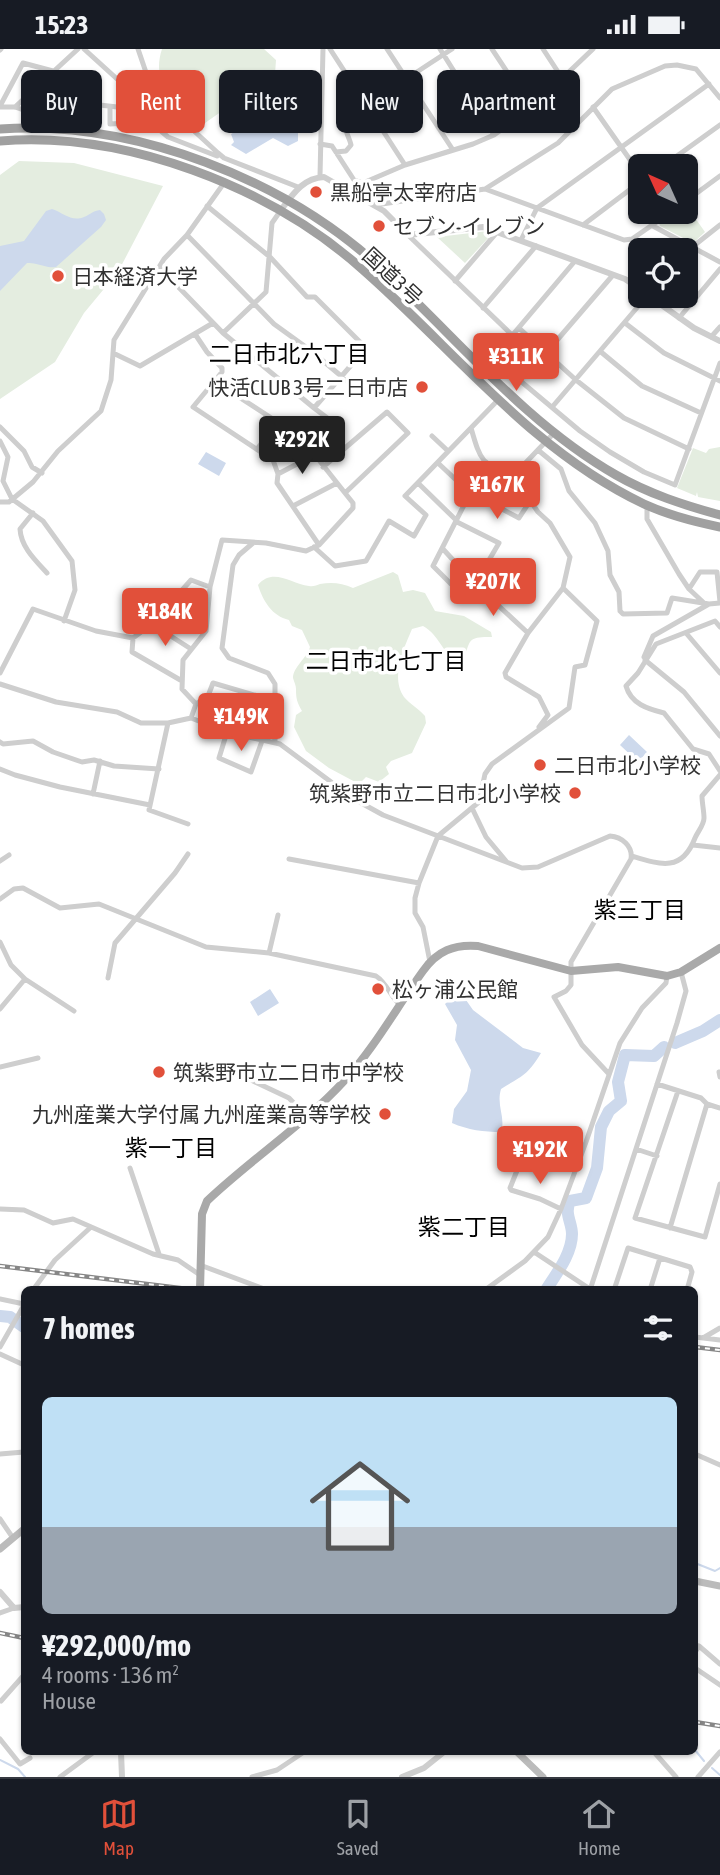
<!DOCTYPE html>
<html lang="en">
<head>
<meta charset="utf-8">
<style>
	body { margin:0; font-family:"Asap Condensed","Noto Sans JP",sans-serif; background:#20242c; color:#f1f3f6; height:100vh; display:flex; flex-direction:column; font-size:26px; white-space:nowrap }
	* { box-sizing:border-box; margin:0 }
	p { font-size:23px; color:#9ea1a6 }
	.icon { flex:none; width:38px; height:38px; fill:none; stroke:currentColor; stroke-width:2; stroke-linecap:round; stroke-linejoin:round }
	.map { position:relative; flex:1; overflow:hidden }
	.panel { position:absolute; left:21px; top:1237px; width:677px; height:469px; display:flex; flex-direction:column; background:#171b24; border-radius:10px; box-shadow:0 2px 5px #0004 }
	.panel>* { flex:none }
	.top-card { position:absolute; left:21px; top:21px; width:679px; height:63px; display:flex; gap:14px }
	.needle { width:46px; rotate:315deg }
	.controls { position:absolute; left:628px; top:105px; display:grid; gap:14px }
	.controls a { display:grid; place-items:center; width:70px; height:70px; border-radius:10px; background:#171b24; box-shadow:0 2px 5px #0004; font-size:35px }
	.price { position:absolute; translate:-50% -60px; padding:0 16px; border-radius:7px; background:#e1503a; color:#fff; font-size:23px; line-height:46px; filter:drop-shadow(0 2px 4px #0008) }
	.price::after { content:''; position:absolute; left:50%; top:42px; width:21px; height:16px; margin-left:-10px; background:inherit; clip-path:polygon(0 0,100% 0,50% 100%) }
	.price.on { background:#222; color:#fff }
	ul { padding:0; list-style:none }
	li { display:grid; align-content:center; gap:14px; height:371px; padding:0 21px }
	li span { display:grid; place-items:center; height:217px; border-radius:10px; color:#555 }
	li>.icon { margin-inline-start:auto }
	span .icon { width:126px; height:126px; fill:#fffc; stroke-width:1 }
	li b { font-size:30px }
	h2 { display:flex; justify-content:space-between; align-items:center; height:84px; padding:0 21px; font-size:30px }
	.tag { padding:0 24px; border-radius:10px; background:#171b24; box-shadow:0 2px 5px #0004; font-size:24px; line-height:63px }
	.tag.on { background:#e1503a; color:#fff }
	.status { display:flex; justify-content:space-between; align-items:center; height:49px; padding:0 35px; background:#171b24; direction:ltr }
	.status svg { height:19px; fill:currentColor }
	.tab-bar { display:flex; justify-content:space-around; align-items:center; height:98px; border-top:2px solid #363941; background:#171b24; font-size:19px; color:#9ea1a6 }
	.tab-bar a { display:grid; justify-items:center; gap:4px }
	.tab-bar .on { color:#e1503a }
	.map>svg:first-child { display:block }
	.green { fill:#e4ede0 }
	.water { fill:#cdd9ec }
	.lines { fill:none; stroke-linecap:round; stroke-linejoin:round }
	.stream { stroke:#cdd9ec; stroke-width:2 }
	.river { stroke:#cdd9ec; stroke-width:12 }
	.minor { stroke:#cecece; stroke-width:5 }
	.tertiary { stroke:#cecece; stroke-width:6 }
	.secondary { stroke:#bbb; stroke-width:7 }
	.primary { stroke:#a9a9a9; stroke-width:8 }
	.trunk { stroke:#a0a0a0; stroke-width:9 }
	.rail-casing { stroke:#868686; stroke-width:4.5 }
	.rail { stroke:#fff; stroke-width:2; stroke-dasharray:5; stroke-linecap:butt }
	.poi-dot { fill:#e1503a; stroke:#fff; stroke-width:2.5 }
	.labels { text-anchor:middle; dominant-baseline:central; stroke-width:7; stroke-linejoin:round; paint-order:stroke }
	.poi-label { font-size:21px; fill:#313131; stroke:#fff; text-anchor:start }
	.street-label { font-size:21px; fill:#313131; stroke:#fff }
	.neighbourhood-label { font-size:23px; fill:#000; stroke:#fff }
</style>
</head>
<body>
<div class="status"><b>15:23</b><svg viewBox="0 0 49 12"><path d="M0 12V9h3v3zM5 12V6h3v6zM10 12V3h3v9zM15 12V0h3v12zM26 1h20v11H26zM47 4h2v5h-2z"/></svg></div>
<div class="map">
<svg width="720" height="1728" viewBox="0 0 720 1728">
	<rect width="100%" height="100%" fill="#fff"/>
	<!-- green -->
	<path class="green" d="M162,0h102l12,11 -1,14 -70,49c-29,-14 -55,-38 -43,-74z
		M19,112l55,2 89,23 -45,86 -34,41 -29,49 -55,37v-224z
		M686,156l19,27 -12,11 -33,-17 -1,-4 16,-10h11z
		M488,182l3,4 -26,28 -28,-26z
		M720,398v54l-22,-4 -1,-5 -1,4 -19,-8 16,-40 13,5 3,-4z
		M393,523l5,3 5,17 10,-2 12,3 10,18 29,5 27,16 1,5c-6,0 -18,-1 -22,5 -4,6 -4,21 -17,16 -10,-5 -14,-23 -30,-32l-11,3c-8,19 -22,48 -8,68 6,7 15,12 21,19l1,7 -14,30 -21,8 -5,6 3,7 -10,8 -13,-5 -7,7 -30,-16 -23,-17 -12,-24 2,-12 6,-4c-5,-9 -6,-12 -6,-22 0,-4 -2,-7 -3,-11 0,-11 14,-20 17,-31l-8,-17 -10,-4 -3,-6c-17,-4 -26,-19 -31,-35 15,-18 33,-1 51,1 4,1 8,-1 11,-2 12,-2 22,-1 33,4z"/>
	<!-- water -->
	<path class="water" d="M298,57v35l-10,5 -15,-8 -27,16 -15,-9 3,-3 -3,-8 48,-27z
		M52,160c12,4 19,13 32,8 7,-3 9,-6 16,-7l4,4 2,6 -5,7 -45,40c-8,2 -19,-5 -29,-4l-27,28v-45l24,-5 22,-30z
		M206,403l20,11 -7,13 -21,-12z
		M629,686l18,17 -9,10 -18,-17z
		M270,940l9,14 -21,13 -8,-14z
		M459,941l14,20 50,38 18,5c-13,22 -19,23 -40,36 -5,17 5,28 0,43 -17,0 -33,-2 -49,-9l2,-14 13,-18 4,-21 -16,-30 2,-15 -12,-21z"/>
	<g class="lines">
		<!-- stream -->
		<path class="stream" d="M695,1514l20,8 5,-3
			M695,1701l9,11
			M0,1711l18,9 7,8
			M712,1719l8,7"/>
		<!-- river -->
		<path class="river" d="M675,994l28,-12 17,-11
			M546,1241c10,-16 26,-36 26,-56 0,-12 -8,-20 -2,-33l16,-3 11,-30 4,-41 8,-16 12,-10 -3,-19 7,-27 29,1 10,-9
			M0,1267l10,1 14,10"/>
		<!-- minor -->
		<path class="minor" d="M84,0l54,49
			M138,0l13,38 17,20 50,46 6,5 74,29
			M330,0l75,116
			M387,0l66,101
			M440,0l54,86
			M492,0l39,59
			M543,0l19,29
			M0,1l1,-1
			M0,57l23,-43 30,8 38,33 35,4 25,-21
			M0,58h15l17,6
			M15,58l63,-58
			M110,58v17l36,-2 9,4 13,11 49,19
			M593,58l47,67
			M320,95l12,2 22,34 9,3 42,-18 68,-21 21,-9 37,-27 62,-59
			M336,103l10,-1 5,-6c-1,-6 -7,-15 -5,-20 4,-11 91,-66 106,-76
			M663,117l57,-41
			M320,127l3,-127
			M485,140l139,51 8,-1 39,-27
			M686,152l34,-25
			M375,156l110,-16 73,-46 54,-54 53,-23 12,-1 19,4 24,29
			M583,176l57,-43
			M651,176l69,37
			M187,186l87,89 36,26 49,41
			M408,186l104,100
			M521,191l16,-32 172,-124
			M686,203l34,-27
			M575,212l-82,97 87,73 30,21 34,20 31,13 45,-122
			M159,218l64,66 91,75 52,-60 -51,-51h-8l-37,-40 -63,-51
			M455,232l43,-50
			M483,259l53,-62
			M679,269l41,-49
			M625,274l39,30 56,28
			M519,279l57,52 48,38 65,31
			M223,284l43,-41 6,-69 9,-13
			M195,285l12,18 15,16v4l-29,35 80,53 5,14 -1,9 42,62
			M711,288l9,-10
			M601,303l41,34 59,27
			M113,304l27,13 73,-43
			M546,304l67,-78
			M214,332l62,40 1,3 -20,25
			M553,357l94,-110
			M314,359l16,12
			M0,378l24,24 8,16 10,6
			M471,379c9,31 10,37 42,48l42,-44
			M300,387l45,57
			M432,387l16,15
			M0,392l8,16 -5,24 9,18 31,22 29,40 3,29 -11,31
			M538,401l23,19 8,22 26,32 13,28 2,24 9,17 1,19 3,3 44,-1 5,-15 37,6 11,-1
			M438,414l33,31
			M278,425l36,-19
			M513,427l25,36 12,11 20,34 -7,31 -35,45 -23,40 1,4 33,20 9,18 -9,12
			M516,431l-16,28 19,10 11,-17
			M418,434l39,38
			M0,453h9l24,-20 25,-31 43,-40 10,-31 3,-40 50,-81 23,-24 37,-52
			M293,457l44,-23
			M647,457v13l32,55 10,15 15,14
			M33,464l-13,16c1,18 15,31 27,44
			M457,473l42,21 -24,41
			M253,494l-14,12 -6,10 -11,83 7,10 39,15 7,11v59
			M314,498l21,19 31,-5 23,-40 25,15 12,-21 -21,-19 93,-96
			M443,500l32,35 53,49
			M451,535l-18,-18 53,-104
			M689,540l11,-17h17l3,30
			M152,575l39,25
			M720,578l-5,-6 -59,23 -18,29 -12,13c5,18 22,23 38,27l29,36 16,5 11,17
			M686,584l34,40
			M133,589l-1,14 50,29
			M644,608l9,-21 56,-32
			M645,611l39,32 36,44
			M0,624l33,-64 63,22 37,7 19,-14 39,-44 19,7
			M0,635l56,18 61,10 24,11h27l23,-5 36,14 53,12 74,55 29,16 139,53 16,-1 72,-31c12,1 23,10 21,23l-60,103v23l-5,6 -12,6 28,48 27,29
			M196,655l12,-8 5,-13 62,18
			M191,669l5,-14 -14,-15 1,-29 23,-29 4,-44 12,-47 44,3 40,8 13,-6 34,-37v-5l-8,-10 63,-60 -21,-21 -64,55
			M168,674l-19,87 39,14
			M227,683l-8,26 32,14 11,-31
			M0,693l3,2 30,-3 20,11 29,10 12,-2 20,6 45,3
			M0,720l15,6 45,12 90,18
			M93,745l7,-33
			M472,759l14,29 20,24
			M693,796l27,3
			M632,807c29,9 50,16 63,-18 3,-7 9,-13 9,-20 0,-7 -2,-15 -2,-22l18,-21
			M289,810l130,24
			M0,812l9,-6
			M0,850l14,-10 9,-1 37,20 39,-4 107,43 63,6 107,23c11,7 14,20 24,29
			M0,893l11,23 14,14 49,32
			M269,904l9,-38
			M430,913l-7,-35 -8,-14v-15l4,-15 19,-47 41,-34 6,-28 7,-10 77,-56 6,-41 10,-2 12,-44 -34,-33
			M108,929l7,-35 60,-70 13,-19
			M0,960l25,-30
			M0,1018l38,-9
			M719,1023l1,5
			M251,1031l38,18 17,18
			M657,1035l44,14 6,6 13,4
			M678,1042l-43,127 70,19 15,-53
			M636,1100l21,7
			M520,1114l-10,25 1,2 29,9 21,10
			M130,1119l29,86
			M0,1160l24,1 29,13 20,-4 80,35 25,6 22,15
			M670,1179l37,-124
			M534,1203l56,37
			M200,1216l67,25
			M33,1241l22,-30 36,-33
			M485,1241l40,-29 23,-24 13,-28 25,-67 34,-99 22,-35 24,-25 1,-7
			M590,1241l87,-267 9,-32 -5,-19
			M614,1241l14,-42 62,19 2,5 -5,18
			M650,1241l10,-32
			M0,1250l24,5
			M695,1288l25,3
			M703,1289l17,-10
			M0,1298l24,-42
			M0,1305l24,11
			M0,1405l24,-2
			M695,1405l25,11
			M0,1470l13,19
			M0,1564l14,-5
			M695,1603l4,-6 21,18
			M695,1619l25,17
			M1,1652l23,-26
			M0,1690l20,25 10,-6
			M654,1703l22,25
			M60,1728l34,-25
			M252,1728l25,-7 27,-18
			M698,1728l22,-25"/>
		<!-- tertiary -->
		<path class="tertiary" d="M281,161c12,-16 22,-32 43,-33l60,34 24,24 75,-8 142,52 15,10
			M649,247l45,32 26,13
			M0,1543l14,16 10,-1
			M121,1703l1,25
			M402,1728l22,-9 20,-16"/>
		<!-- secondary -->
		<path class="secondary" d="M0,1500l24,-20
			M695,1532l25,5
			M517,1703l26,25"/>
		<!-- primary -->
		<path class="primary" d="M200,1241l2,-76 5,-13c44,-42 97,-76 138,-121 30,-33 52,-73 78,-109 14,-20 31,-27 55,-25l93,25 47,-4 49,9 14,-4 39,-24"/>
		<!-- trunk -->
		<path class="trunk" d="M0,80c134,-9 285,50 383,141 75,69 143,154 233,205 33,19 68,30 104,40
			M0,92c125,-10 268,45 361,127 93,81 169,182 283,236 24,11 51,18 76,23"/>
		<!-- rail casing -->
		<g class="rail-casing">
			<path id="rail" d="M0,1217l196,24
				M695,1298l25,3
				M0,1584l24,5
				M695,1673l25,4"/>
		</g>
		<!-- rail -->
		<use href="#rail" class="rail"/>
	</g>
	<!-- markers -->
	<g class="poi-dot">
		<circle cx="316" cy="143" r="7"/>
		<circle cx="379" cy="177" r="7"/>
		<circle cx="58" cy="227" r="7"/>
		<circle cx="422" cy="338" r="7"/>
		<circle cx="540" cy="716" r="7"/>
		<circle cx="575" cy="744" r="7"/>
		<circle cx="378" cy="940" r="7"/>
		<circle cx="159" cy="1023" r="7"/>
		<circle cx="385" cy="1065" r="7"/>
	</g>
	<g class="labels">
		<!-- poi labels -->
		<g class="poi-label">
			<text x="330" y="143">黒船亭太宰府店</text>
			<text x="393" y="177">セブン-イレブン</text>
			<text x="72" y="227">日本経済大学</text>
			<text x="408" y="338" text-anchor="end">快活CLUB 3号二日市店</text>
			<text x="554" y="716">二日市北小学校</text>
			<text x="561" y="744" text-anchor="end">筑紫野市立二日市北小学校</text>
			<text x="392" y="940">松ヶ浦公民館</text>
			<text x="173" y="1023">筑紫野市立二日市中学校</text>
			<text x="371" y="1065" text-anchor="end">九州産業大学付属 九州産業高等学校</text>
		</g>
		<!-- street labels -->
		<g class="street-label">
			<text transform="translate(393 227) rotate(43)">国道3号</text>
		</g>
		<!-- neighbourhood labels -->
		<g class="neighbourhood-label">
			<text x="289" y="305">二日市北六丁目</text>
			<text x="386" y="612">二日市北七丁目</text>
			<text x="640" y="861">紫三丁目</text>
			<text x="171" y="1099">紫一丁目</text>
			<text x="464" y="1178">紫二丁目</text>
		</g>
	</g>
</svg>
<div class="controls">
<a><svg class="needle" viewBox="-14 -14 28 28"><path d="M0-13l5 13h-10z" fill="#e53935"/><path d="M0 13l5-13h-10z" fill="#9ea1a6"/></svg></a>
<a><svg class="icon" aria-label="locate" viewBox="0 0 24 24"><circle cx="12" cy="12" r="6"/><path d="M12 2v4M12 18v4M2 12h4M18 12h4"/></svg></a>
</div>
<b class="price" style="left:516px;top:344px">¥311K</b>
<b class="price on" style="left:302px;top:427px">¥292K</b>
<b class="price" style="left:497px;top:472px">¥167K</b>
<b class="price" style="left:493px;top:569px">¥207K</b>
<b class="price" style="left:165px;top:599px">¥184K</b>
<b class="price" style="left:241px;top:704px">¥149K</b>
<b class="price" style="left:540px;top:1137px">¥192K</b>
<div class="top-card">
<a class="tag">Buy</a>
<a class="tag on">Rent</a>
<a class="tag">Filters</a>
<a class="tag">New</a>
<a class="tag">Apartment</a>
</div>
<section class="panel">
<h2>7 homes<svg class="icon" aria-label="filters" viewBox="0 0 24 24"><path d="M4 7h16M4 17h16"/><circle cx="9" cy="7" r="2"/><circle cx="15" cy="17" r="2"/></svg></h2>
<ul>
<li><span style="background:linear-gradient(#bfe0f5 60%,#9aa5b1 0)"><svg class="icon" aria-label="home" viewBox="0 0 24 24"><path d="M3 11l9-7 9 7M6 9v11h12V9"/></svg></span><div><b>¥292,000/mo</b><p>4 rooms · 136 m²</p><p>House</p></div></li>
</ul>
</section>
</div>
<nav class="tab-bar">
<a class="on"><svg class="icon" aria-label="map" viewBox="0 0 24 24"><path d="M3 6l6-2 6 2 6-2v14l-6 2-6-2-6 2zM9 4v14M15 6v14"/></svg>Map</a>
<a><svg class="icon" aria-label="saved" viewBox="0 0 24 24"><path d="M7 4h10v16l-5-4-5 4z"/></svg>Saved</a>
<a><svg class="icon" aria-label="home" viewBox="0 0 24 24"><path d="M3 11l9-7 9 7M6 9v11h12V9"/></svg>Home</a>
</nav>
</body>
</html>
